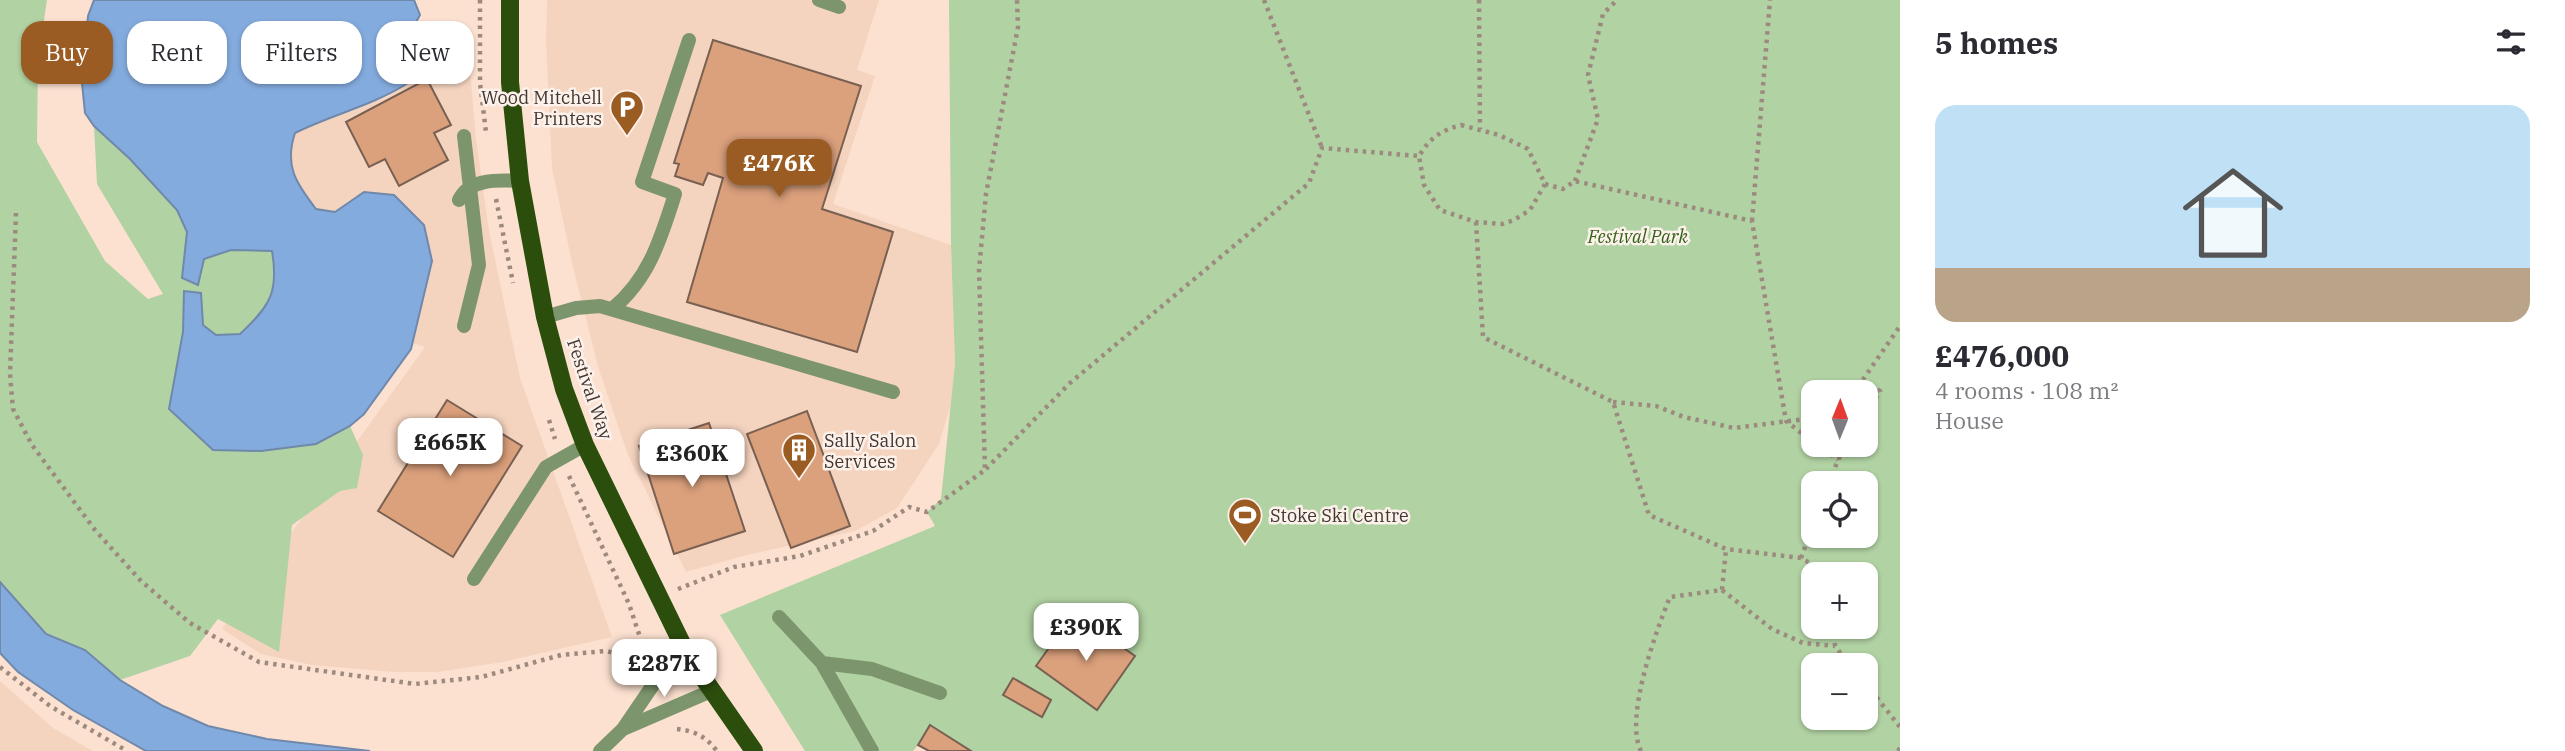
<!DOCTYPE html>
<html lang="en">
<head>
<meta charset="utf-8">
<style>
	body { margin:0; font-family:"IBM Plex Serif",serif; background:#f7f7f7; color:#2b2b33; height:100vh; display:flex; flex-direction:column; font-size:26px; white-space:nowrap }
	* { box-sizing:border-box; margin:0 }
	p { font-size:23px; color:#7c7c81 }
	.icon { flex:none; width:38px; height:38px; fill:none; stroke:currentColor; stroke-width:2; stroke-linecap:round; stroke-linejoin:round }
	.map { position:relative; flex:1; overflow:hidden }
	.details { display:flex; flex-direction:column; background:#fff; width:665px }
	.details>* { flex:none }
	.top-card { position:absolute; left:21px; top:21px; width:665px; height:63px; display:flex; gap:14px }
	.needle { width:46px; rotate:1deg }
	.tools { position:absolute; left:1801px; top:380px; display:grid; gap:14px }
	.tools a { display:grid; place-items:center; width:77px; height:77px; border-radius:14px; background:#fff; box-shadow:0 2px 5px #0004; font-size:35px }
	.price { position:absolute; translate:-50% -60px; padding:0 16px; border-radius:14px; background:#fff; color:#222; font-size:23px; line-height:46px; filter:drop-shadow(0 2px 4px #0008) }
	.price::after { content:''; position:absolute; left:50%; top:42px; width:21px; height:16px; margin-left:-10px; background:inherit; clip-path:polygon(0 0,100% 0,50% 100%) }
	.price.selected { background:#9a5c22; color:#fff }
	ul { padding:0; list-style:none }
	li { display:grid; align-content:center; gap:14px; height:371px; padding:0 35px }
	li span { display:grid; place-items:center; height:217px; border-radius:21px; color:#555 }
	li>.icon { margin-inline-start:auto }
	span .icon { width:126px; height:126px; fill:#fffc; stroke-width:1 }
	li b { font-size:30px }
	h2 { display:flex; justify-content:space-between; align-items:center; height:84px; padding:0 35px; font-size:30px }
	.pill { padding:0 24px; border-radius:21px; background:#fff; box-shadow:0 2px 5px #0004; font-size:24px; line-height:63px }
	.pill.selected { background:#9a5c22; color:#fff }
	main { display:flex; flex:1; min-height:0 }
	.map>svg:first-child { display:block }
	.built { fill:#f5d4bf }
	.green { fill:#b1d2a3; fill-rule:evenodd }
	.water { fill:#84abde; stroke:#7088aa; stroke-width:2 }
	.building { fill:#dba07c; stroke:#786052; stroke-width:2 }
	.lines { fill:none; stroke-linecap:round; stroke-linejoin:round }
	.path { stroke:#9d8a7f; stroke-width:4.5; stroke-dasharray:3.5 5; stroke-linecap:butt }
	.service { stroke:#7c956c; stroke-width:14 }
	.tertiary { stroke:#7c956c; stroke-width:14 }
	.primary { stroke:#2c4e0d; stroke-width:18 }
	.labels { text-anchor:middle; dominant-baseline:central; stroke-width:5; stroke-linejoin:round; paint-order:stroke }
	.poi-label { font-size:18px; fill:#423731; stroke:#fdf1eb; text-anchor:start }
	.park-label { font-size:18px; font-style:italic; fill:#326117; stroke:#fdf1eb }
	.street-label { font-size:18px; fill:#423731; stroke:#fdf1eb }
</style>
</head>
<body>
<main>
<div class="map">
<svg width="1900" height="751" viewBox="0 0 1900 751">
	<rect width="100%" height="100%" fill="#fce1d0"/>
	<!-- built -->
	<path class="built" d="M547,0h332l-22,70 18,6 -42,128 118,41 4,118 -4,41 -12,40 -42,64 -42,23 -112,25 -57,16 -58,-117 -29,-85 -27,-107 -20,-95 -6,-126z
		M469,61l7,77 13,93 31,147 92,259 -109,25 -65,10h-45l-81,-7 -51,-11 -39,-25 203,-282 -13,-4 20,-82 -83,-61 -14,12 -19,-3 -19,-25 -8,-32 6,-19 29,-15 29,-7 34,-14 21,-14 3,-9z
		M0,681l53,47 40,23h-93z"/>
	<!-- green -->
	<path class="green" d="M0,0h47l-9,59 -1,83 68,119 43,38 15,-5 -66,-110 -3,-58 35,33 48,51 10,22 17,27 27,-9 41,1 5,26 -13,34 -24,23 -24,1 -13,-10 -2,-32 -17,-2 -1,41 -8,41 141,71 34,-18 13,29 -6,33 -17,3 -48,34 -13,127 -61,-33 -28,37 -70,24 -35,-30 -39,-16 -46,-52z
		M949,0h951v751h-972l-10,-6 -5,6h-108l-85,-136 215,-89 -8,-14 14,-13 14,-136 -4,-118zM1813,392h53v52h-53zM1813,483h53v53h-53zM1813,574h53v52h-53zM1813,665h53v53h-53z"/>
	<!-- water -->
	<path class="water" d="M94,0h320l6,15 -10,18 5,17 -7,33c-36,23 -75,31 -113,50 -11,33 1,50 21,76l19,3 29,-20 30,3 30,30 8,36 -21,88 -47,65 -14,12 -34,18 -55,7 -48,-1 -44,-41 14,-77 1,-41 17,2 2,32 13,10 24,-1c30,-28 39,-42 32,-83l-41,-1 -27,9 -6,26 -16,-7 5,-46 -10,-22 -47,-51 -36,-33 -9,-13 -3,-30 6,-67z
		M0,582l46,52 39,16 35,30 43,26 45,20 59,13 103,12h-224l-73,-41 -55,-38 -18,-19z"/>
	<!-- building -->
	<path class="building" d="M713,40l148,46 -39,123 71,23 -36,120 -170,-50 36,-124 -15,-5 -5,12 -28,-9 4,-12 -5,-1z
		M427,79l24,46 -17,8 14,27 -49,26 -14,-27 -16,8 -23,-45z
		M447,400l75,46 -69,111 -75,-46z
		M807,411l43,115 -59,22 -44,-114z
		M709,423l36,108 -71,23 -35,-108z
		M1083,619l52,37 -38,54 -61,-44 27,-38 10,6z
		M1013,678l38,22 -9,17 -39,-22z
		M930,725l41,26h-42l-11,-6z"/>
	<g class="lines">
		<!-- path -->
		<path class="path" d="M480,0v83l6,49
			M1264,0l58,148
			M1479,0l1,129
			M1461,125l38,10 29,14 17,35 -15,26 -16,10 -11,4 -27,-2 -36,-12 -16,-25 -5,-29c12,-19 21,-25 42,-31z
			M1575,181l23,-62 -10,-44 15,-61 14,-14
			M1545,184l18,5 12,-8 177,40 34,200 27,21
			M496,199l17,84
			M16,213l-6,161 3,35 19,36 63,85 46,51 49,42 69,39 156,22 66,-7 80,-22 45,-4 35,9
			M1752,221l18,-221
			M1476,222l7,115 130,65 36,113 77,34 75,9 29,16
			M1862,382l18,9 -14,24
			M1851,392l11,-11 38,-55
			M1613,402l43,4 28,11 50,11 79,-10
			M549,420l6,19
			M1817,444l21,16
			M986,469l84,-86 239,-200 13,-35 97,8
			M569,476l60,128 11,33 3,25
			M1829,483l9,-23 9,-16
			M1801,558l12,-33
			M678,589l56,-22 66,-11 73,-25 36,-24 18,5 58,-42 -6,-200 7,-76 32,-167 -1,-27
			M1722,590l50,39 31,14 32,3
			M1834,626l1,20 15,19
			M0,667l50,39 77,45
			M1866,684l34,43
			M677,729c19,2 29,8 40,22
			M1641,751c-17,-33 15,-120 29,-154l52,-7 4,-41
			M1898,751l2,-3"/>
		<!-- service -->
		<path class="service" d="M819,0l20,7
			M459,200c10,-22 40,-20 61,-19
			M612,309c37,-30 49,-71 63,-115l-33,-12 47,-142
			M545,317l31,-9 24,-2 293,86
			M464,326l15,-61 -15,-129
			M474,579l72,-112 39,-22
			M779,617l43,46
			M872,751l-50,-88 50,6 68,24"/>
		<!-- tertiary -->
		<path class="tertiary" d="M623,729l88,-38
			M600,751l23,-22 32,-47 33,-26"/>
		<!-- primary -->
		<path class="primary" d="M510,0v82l10,99 25,136 19,72 21,56 103,211 66,95"/>
	</g>
	<!-- icons -->
	<defs>
		<g id="parking-pin" transform="scale(1.75)"><path d="M0 17L-7.5 6A9.5 9.5 0 1 1 7.5 6Z" fill="#9a5c22" stroke="#fdf1eb"/><path d="M-3.5-5.5H1a3.5 3.5 0 0 1 0 7H-1V5.5H-3.5ZM-1-3.4V-.6H.8a1.4 1.4 0 0 0 0-2.8Z" fill="#fff"/></g>
		<g id="building-pin" transform="scale(1.75)"><path d="M0 17L-7.5 6A9.5 9.5 0 1 1 7.5 6Z" fill="#9a5c22" stroke="#fdf1eb"/><path d="M-4-6H4V6H1V3H-1V6H-4ZM-2.5-4.3h1.7v1.8h-1.7ZM.8-4.3h1.7v1.8H.8ZM-2.5-1h1.7V.8h-1.7ZM.8-1h1.7V.8H.8Z" fill="#fff"/></g>
		<g id="stadium-pin" transform="scale(1.75)"><path d="M0 17L-7.5 6A9.5 9.5 0 1 1 7.5 6Z" fill="#9a5c22" stroke="#fdf1eb"/><path d="M0-5a6.5 5 0 1 0 0 10a6.5 5 0 1 0 0-10ZM-3.5-1.8h7v3.6h-7Z" fill="#fff"/></g>
	</defs>
	<g fill-rule="evenodd">
		<use href="#parking-pin" x="627" y="107"/>
		<use href="#building-pin" x="799" y="450"/>
		<use href="#stadium-pin" x="1245" y="515"/>
	</g>
	<g class="labels">
		<!-- poi labels -->
		<g class="poi-label">
			<text x="602" y="97" text-anchor="end">Wood Mitchell<tspan x="602" dy="21">Printers</tspan></text>
			<text x="824" y="440">Sally Salon<tspan x="824" dy="21">Services</tspan></text>
			<text x="1270" y="515">Stoke Ski Centre</text>
		</g>
		<!-- park labels -->
		<g class="park-label">
			<text x="1638" y="236">Festival Park</text>
		</g>
		<!-- street labels -->
		<g class="street-label">
			<text transform="translate(590 389) rotate(71)">Festival Way</text>
		</g>
	</g>
</svg>
<div class="tools">
<a><svg class="needle" viewBox="-14 -14 28 28"><path d="M0-13l5 13h-10z" fill="#e53935"/><path d="M0 13l5-13h-10z" fill="#7c7c81"/></svg></a>
<a><svg class="icon" aria-label="locate" viewBox="0 0 24 24"><circle cx="12" cy="12" r="6"/><path d="M12 2v4M12 18v4M2 12h4M18 12h4"/></svg></a>
<a>+</a>
<a>−</a>
</div>
<b class="price selected" style="left:779px;top:199px">£476K</b>
<b class="price" style="left:450px;top:478px">£665K</b>
<b class="price" style="left:692px;top:489px">£360K</b>
<b class="price" style="left:1086px;top:663px">£390K</b>
<b class="price" style="left:664px;top:699px">£287K</b>
<div class="top-card">
<a class="pill selected">Buy</a>
<a class="pill">Rent</a>
<a class="pill">Filters</a>
<a class="pill">New</a>
</div>
</div>
<section class="details">
<h2>5 homes<svg class="icon" aria-label="filters" viewBox="0 0 24 24"><path d="M4 7h16M4 17h16"/><circle cx="9" cy="7" r="2"/><circle cx="15" cy="17" r="2"/></svg></h2>
<ul>
<li><span style="background:linear-gradient(#bfe0f5 75%,#b9a48a 0)"><svg class="icon" aria-label="home" viewBox="0 0 24 24"><path d="M3 11l9-7 9 7M6 9v11h12V9"/></svg></span><div><b>£476,000</b><p>4 rooms · 108 m²</p><p>House</p></div></li>
</ul>
</section>
</main>
</body>
</html>
